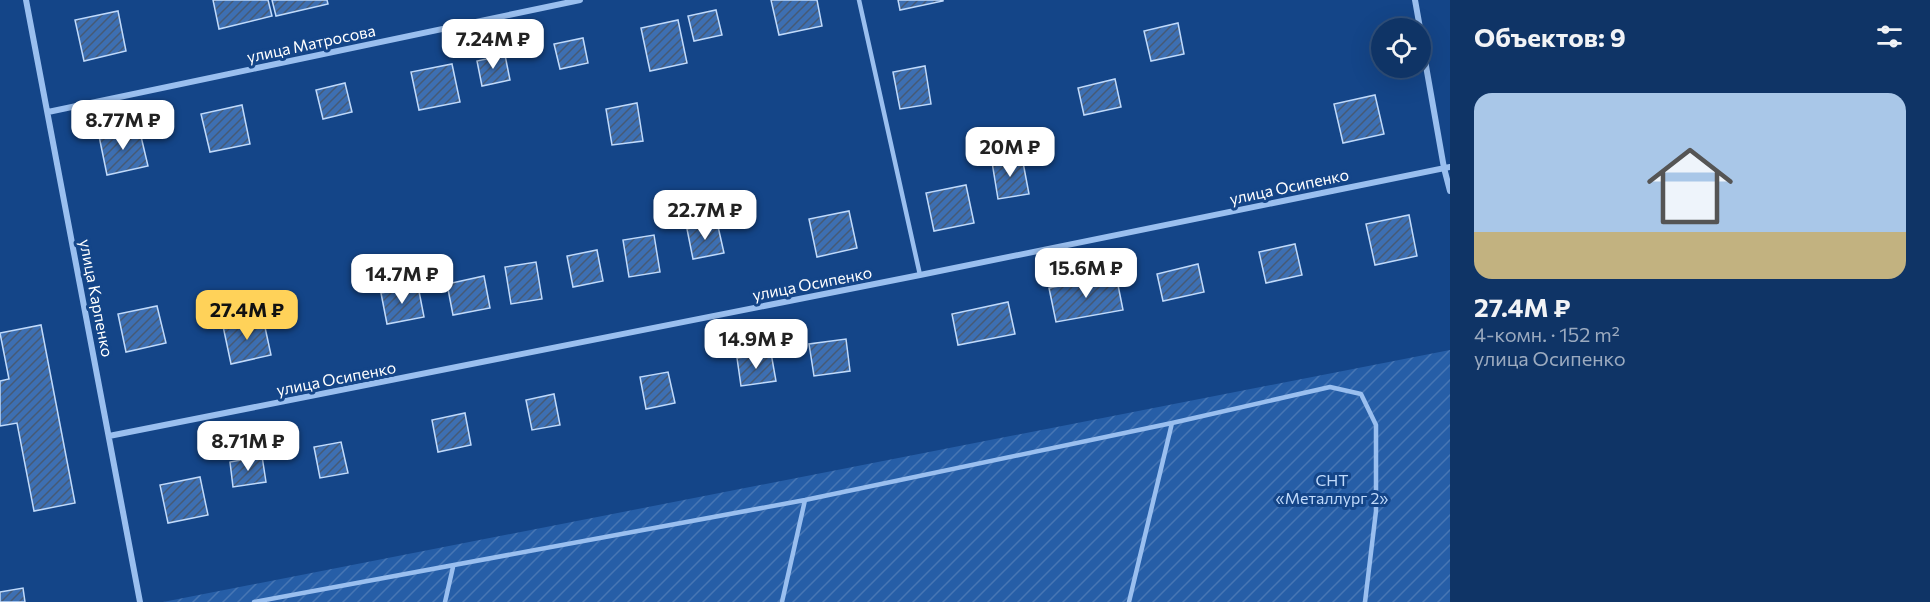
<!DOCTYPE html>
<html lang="ru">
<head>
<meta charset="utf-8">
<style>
	body { margin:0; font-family:Commissioner,sans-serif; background:#1d3f6f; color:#f1f3f6; height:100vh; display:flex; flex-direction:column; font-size:22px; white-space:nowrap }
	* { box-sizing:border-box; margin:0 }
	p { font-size:20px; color:#9baabf }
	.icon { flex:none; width:33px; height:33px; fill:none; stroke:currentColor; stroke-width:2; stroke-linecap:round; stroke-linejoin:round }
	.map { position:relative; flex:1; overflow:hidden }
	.drawer { display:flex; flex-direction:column; background:#0f3466; width:480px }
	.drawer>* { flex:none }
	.fabs { position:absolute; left:1371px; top:18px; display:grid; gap:12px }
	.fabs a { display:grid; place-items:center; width:60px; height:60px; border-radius:50%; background:#0f3466; box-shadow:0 6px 24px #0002,0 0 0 2px #2f4f7a; font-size:30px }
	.price { position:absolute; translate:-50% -51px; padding:0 14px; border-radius:12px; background:#fff; color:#222; font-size:20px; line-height:39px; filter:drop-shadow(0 2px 3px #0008) }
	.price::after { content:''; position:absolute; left:50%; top:36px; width:18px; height:14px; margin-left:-9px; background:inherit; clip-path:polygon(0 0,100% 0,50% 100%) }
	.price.active { background:#ffd259; color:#111 }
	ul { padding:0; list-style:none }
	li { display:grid; align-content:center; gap:12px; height:318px; padding:0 24px }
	li span { display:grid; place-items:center; height:186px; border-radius:18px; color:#555 }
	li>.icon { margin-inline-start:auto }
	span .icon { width:108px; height:108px; fill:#fffc; stroke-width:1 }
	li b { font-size:26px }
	h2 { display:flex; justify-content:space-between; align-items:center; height:72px; padding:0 24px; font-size:26px }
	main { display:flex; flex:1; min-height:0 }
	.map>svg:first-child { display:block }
	.garden { fill:url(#garden-furrows) }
	.building { fill:url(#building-hatch); stroke:#c0dafb; stroke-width:1.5 }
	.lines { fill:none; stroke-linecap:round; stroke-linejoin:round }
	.service { stroke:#9abfef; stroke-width:4.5 }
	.minor { stroke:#9abfef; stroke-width:6 }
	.labels { text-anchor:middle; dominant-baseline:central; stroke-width:6; stroke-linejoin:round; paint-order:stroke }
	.street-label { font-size:16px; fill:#fff; stroke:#144588 }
	.park-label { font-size:16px; fill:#c0dafb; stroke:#144588 }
</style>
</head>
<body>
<main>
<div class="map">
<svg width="1450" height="602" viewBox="0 0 1450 602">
	<defs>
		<pattern id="garden-furrows" width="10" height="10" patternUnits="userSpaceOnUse" patternTransform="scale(1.5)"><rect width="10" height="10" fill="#265ea7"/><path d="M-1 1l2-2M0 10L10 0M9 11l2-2" fill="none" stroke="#4776b4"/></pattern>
		<pattern id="building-hatch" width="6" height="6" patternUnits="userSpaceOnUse" patternTransform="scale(1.5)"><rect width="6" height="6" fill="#3d6fb2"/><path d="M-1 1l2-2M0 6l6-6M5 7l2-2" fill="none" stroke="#465a75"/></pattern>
	</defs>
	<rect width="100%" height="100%" fill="#144588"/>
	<!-- garden -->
	<path class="garden" d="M1450,350v252h-1287z"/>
	<!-- building -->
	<path class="building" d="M213,0h55l4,16 -53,13z
		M272,0h55l1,4 -52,12z
		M771,0h46l5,26 -43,9z
		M898,0h45v1l-43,9z
		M716,10l6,25 -28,6 -6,-25z
		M118,11l8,40 -42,10 -9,-41z
		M678,20l9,43 -37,8 -9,-43z
		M1178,23l6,31 -33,7 -7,-30z
		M583,38l5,25 -28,6 -6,-25z
		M505,55l5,25 -28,6 -5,-25z
		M452,64l8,38 -41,8 -8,-38z
		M925,66l6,38 -31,5 -7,-37z
		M1115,79l6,28 -37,8 -6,-27z
		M345,83l7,29 -29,7 -7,-29z
		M1375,95l9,39 -41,9 -9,-39z
		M637,103l6,38 -31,4 -6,-36z
		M242,105l8,39 -40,8 -9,-38z
		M139,128l9,38 -41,9 -8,-39z
		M1022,157l7,37 -31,5 -6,-37z
		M966,185l8,38 -40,8 -8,-38z
		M849,211l8,37 -40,9 -8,-38z
		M1409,215l8,41 -42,9 -9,-41z
		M717,222l7,31 -31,6 -6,-30z
		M654,235l6,37 -31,5 -6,-37z
		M1295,244l7,31 -36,8 -7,-31z
		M597,250l6,31 -30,6 -6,-31z
		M536,262l6,37 -31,5 -6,-37z
		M1198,264l6,28 -41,9 -6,-27z
		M1116,275l7,35 -67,12 -7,-34z
		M484,276l6,32 -37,7 -6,-31z
		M418,286l6,31 -37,7 -6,-31z
		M1008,302l7,32 -57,11 -6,-31z
		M157,306l9,37 -40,9 -8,-38z
		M263,318l8,37 -40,9 -8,-38z
		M41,325l34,178 -41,8 -17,-88 -17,3v-45l9,-2 -9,-46z
		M846,339l4,32 -36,5 -5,-32z
		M771,353l5,28 -35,5 -4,-28z
		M668,372l7,31 -29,6 -6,-32z
		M554,394l6,31 -28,5 -6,-30z
		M465,413l6,32 -33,7 -6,-32z
		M341,442l7,31 -28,5 -6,-31z
		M262,456l4,26 -33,5 -3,-25z
		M200,477l8,38 -40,8 -8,-38z
		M23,588l2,14h-25v-10z"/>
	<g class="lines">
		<!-- service -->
		<path class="service" d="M859,0l61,275
			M254,602l551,-102 367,-77 158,-36 31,7 15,31v86l-11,91
			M445,602l8,-35
			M782,602l23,-102
			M1129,602l43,-179"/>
		<!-- minor -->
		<path class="minor" d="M26,0l114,602
			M1415,0l5,28
			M1420,32l24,136 6,23
			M48,112l532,-112
			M109,436l811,-161 530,-108"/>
	</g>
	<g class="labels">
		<!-- street labels -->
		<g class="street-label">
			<text transform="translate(311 43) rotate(-12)">улица Матросова</text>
			<text transform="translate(1289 186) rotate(-12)">улица Осипенко</text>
			<text transform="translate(812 283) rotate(-11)">улица Осипенко</text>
			<text transform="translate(97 298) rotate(79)">улица Карпенко</text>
			<text transform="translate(336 378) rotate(-11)">улица Осипенко</text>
		</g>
		<!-- park labels -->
		<g class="park-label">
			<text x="1332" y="479">СНТ<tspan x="1332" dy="18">«Металлург 2»</tspan></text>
		</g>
	</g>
</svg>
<div class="fabs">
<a><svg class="icon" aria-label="locate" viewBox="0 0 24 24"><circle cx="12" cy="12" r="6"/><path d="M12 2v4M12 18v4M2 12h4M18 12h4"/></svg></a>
</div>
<b class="price" style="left:493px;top:70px">7.24M ₽</b>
<b class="price" style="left:123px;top:151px">8.77M ₽</b>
<b class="price" style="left:1010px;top:178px">20M ₽</b>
<b class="price" style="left:705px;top:241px">22.7M ₽</b>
<b class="price" style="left:1086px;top:299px">15.6M ₽</b>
<b class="price" style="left:402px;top:305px">14.7M ₽</b>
<b class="price active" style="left:247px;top:341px">27.4M ₽</b>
<b class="price" style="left:756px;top:370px">14.9M ₽</b>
<b class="price" style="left:248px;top:472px">8.71M ₽</b>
</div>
<section class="drawer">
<h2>Объектов: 9<svg class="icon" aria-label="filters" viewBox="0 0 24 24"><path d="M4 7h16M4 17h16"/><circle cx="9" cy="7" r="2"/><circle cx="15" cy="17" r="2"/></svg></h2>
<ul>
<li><span style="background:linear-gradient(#a9c7e8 75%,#c2b280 0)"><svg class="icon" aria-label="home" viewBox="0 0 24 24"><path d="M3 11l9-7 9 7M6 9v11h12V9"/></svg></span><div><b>27.4M ₽</b><p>4-комн. · 152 m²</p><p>улица Осипенко</p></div></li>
</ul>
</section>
</main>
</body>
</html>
